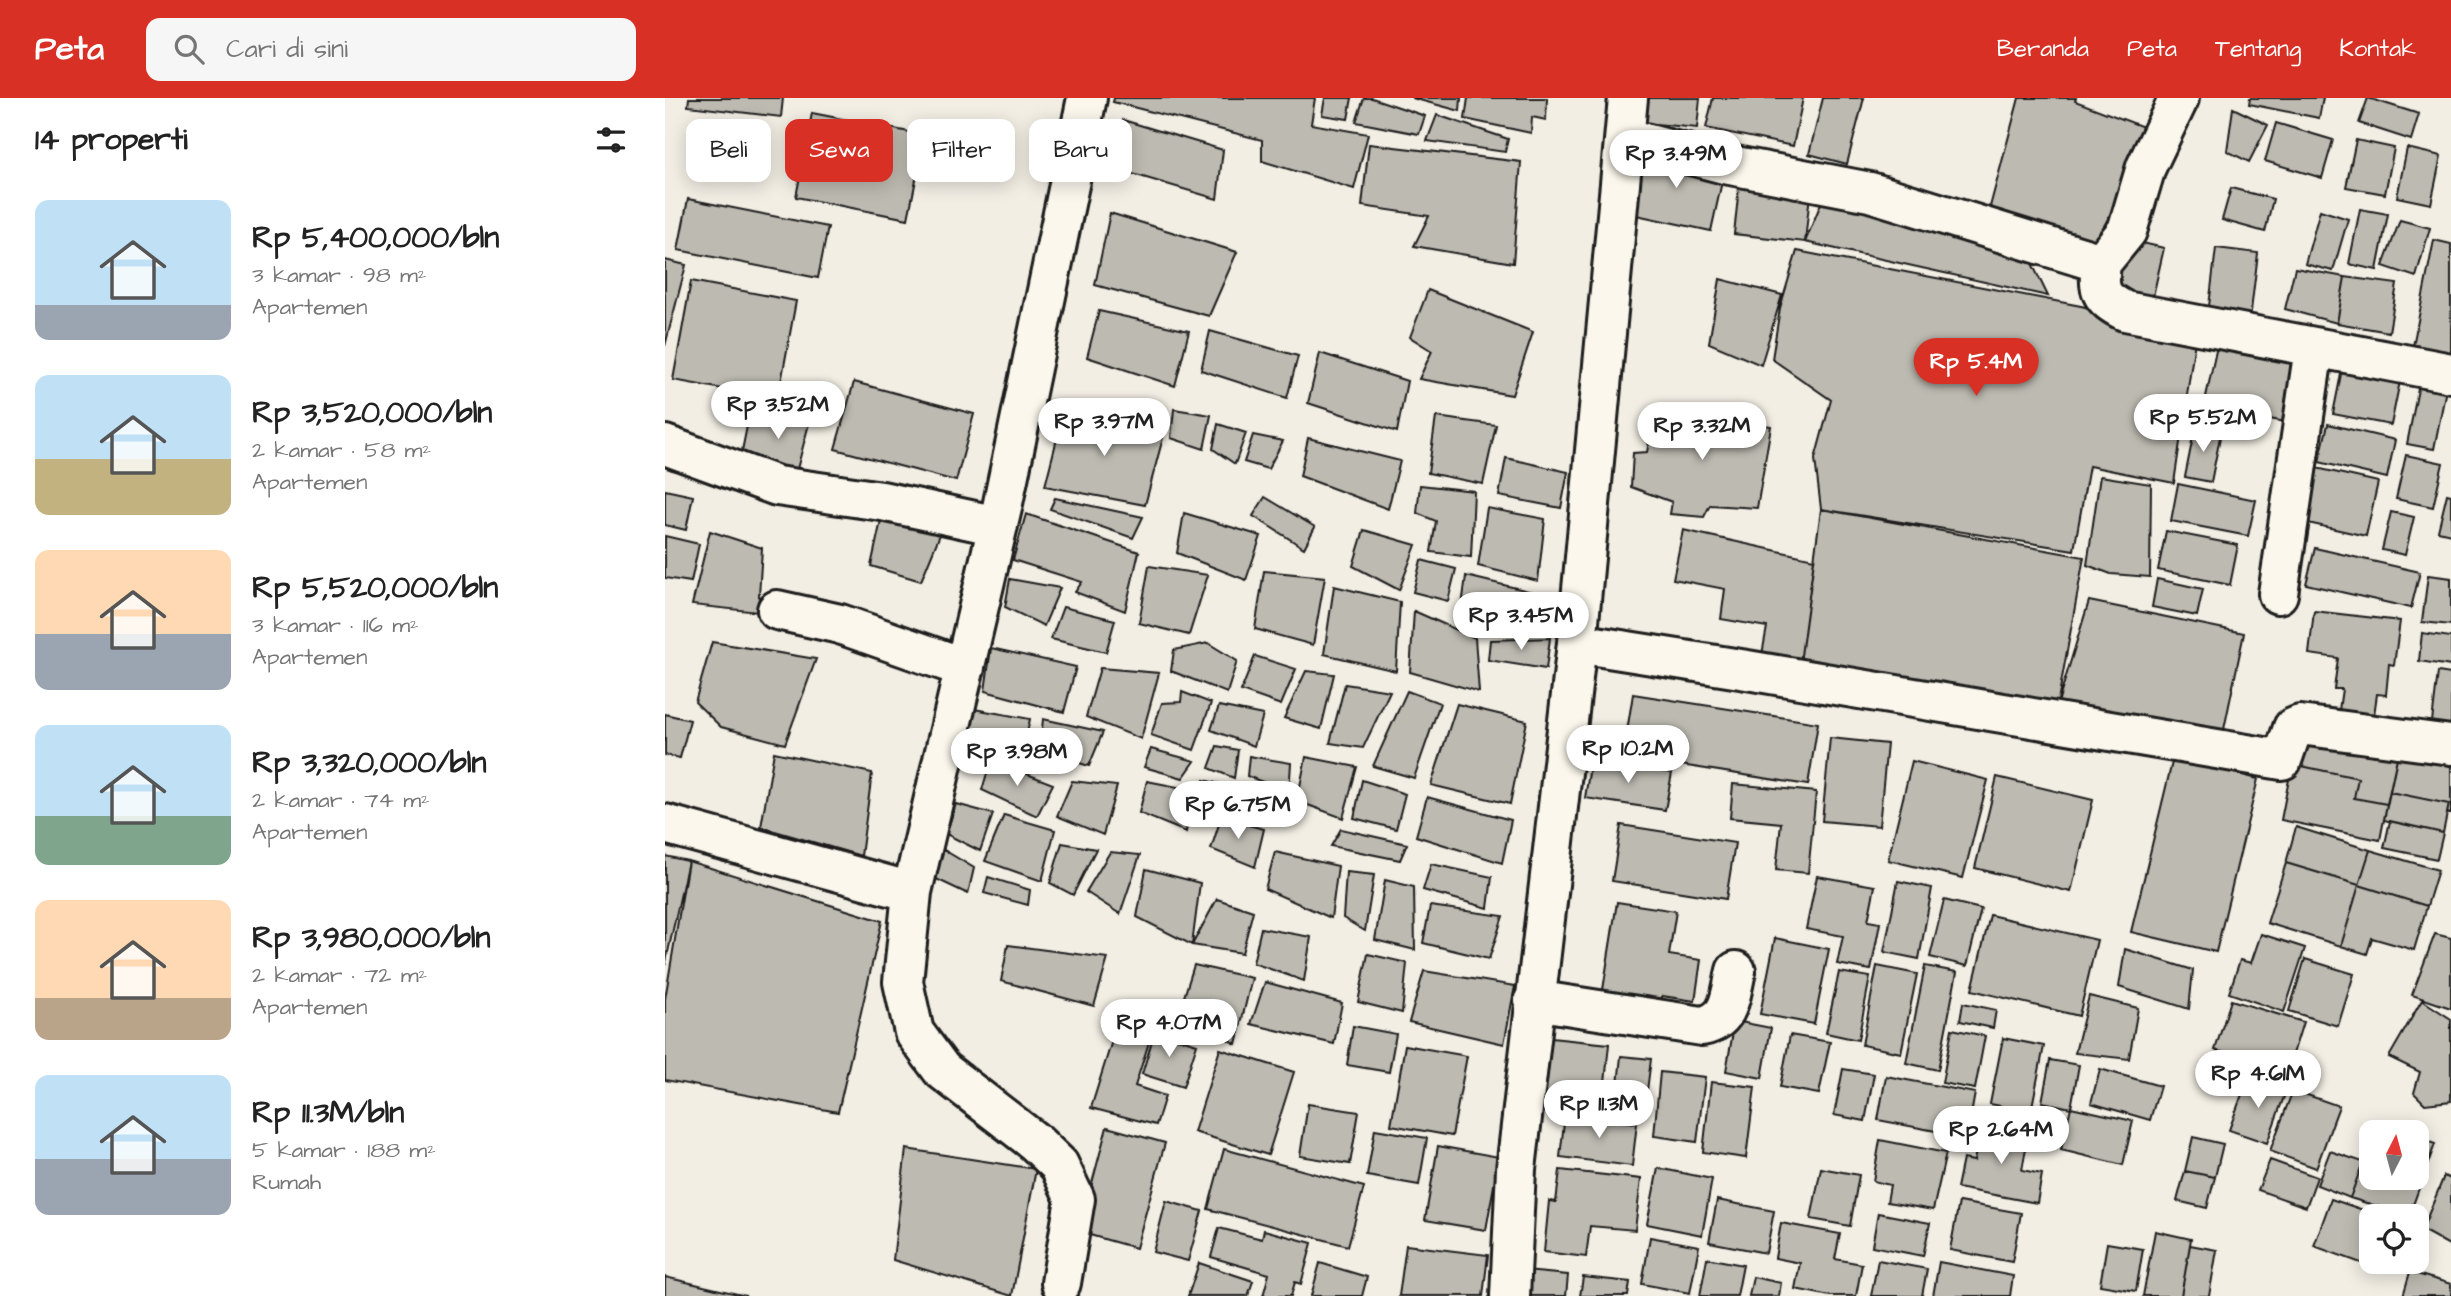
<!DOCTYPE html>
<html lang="id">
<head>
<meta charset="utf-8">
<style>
	body { margin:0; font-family:"Architects Daughter",sans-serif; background:#f6f6f6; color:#222; height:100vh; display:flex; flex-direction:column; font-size:26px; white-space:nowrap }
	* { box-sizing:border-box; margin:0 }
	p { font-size:23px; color:#767676 }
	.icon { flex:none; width:38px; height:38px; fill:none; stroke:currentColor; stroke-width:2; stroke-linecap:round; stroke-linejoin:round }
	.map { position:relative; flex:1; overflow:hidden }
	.side { display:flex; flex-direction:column; background:#fff; width:665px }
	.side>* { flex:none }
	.top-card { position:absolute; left:21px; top:21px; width:665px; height:63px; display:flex; gap:14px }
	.needle { width:46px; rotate:6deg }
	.fabs { position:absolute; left:1694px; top:1022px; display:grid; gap:14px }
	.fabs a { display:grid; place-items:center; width:70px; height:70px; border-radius:14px; background:#fff; box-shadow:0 4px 18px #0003; font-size:35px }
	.price { position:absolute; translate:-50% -60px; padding:0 16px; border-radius:24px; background:#fff; color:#222; font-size:23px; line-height:46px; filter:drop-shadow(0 2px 4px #0008) }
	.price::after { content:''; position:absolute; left:50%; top:42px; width:21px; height:16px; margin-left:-10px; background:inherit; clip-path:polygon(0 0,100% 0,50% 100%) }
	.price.on { background:#d93025; color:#fff }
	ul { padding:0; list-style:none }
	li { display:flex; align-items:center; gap:21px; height:175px; padding:0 35px }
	li span { display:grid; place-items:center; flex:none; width:196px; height:140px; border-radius:14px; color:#555 }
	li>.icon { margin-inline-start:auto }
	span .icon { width:84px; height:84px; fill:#fffc; stroke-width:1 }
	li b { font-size:30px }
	h2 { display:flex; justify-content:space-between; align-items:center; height:84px; padding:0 35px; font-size:30px }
	.chip { padding:0 24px; border-radius:14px; background:#fff; box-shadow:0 4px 18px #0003; font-size:24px; line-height:63px }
	.chip.on { background:#d93025; color:#fff }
	header { display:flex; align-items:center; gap:42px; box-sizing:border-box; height:98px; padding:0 35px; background:#d93025; color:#fff }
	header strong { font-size:33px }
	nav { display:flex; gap:38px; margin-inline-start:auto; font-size:24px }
	.search { width:490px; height:63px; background:#f6f6f6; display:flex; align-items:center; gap:18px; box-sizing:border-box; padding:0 24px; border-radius:14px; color:#767676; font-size:26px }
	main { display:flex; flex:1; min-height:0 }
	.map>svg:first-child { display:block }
	.building { fill:#bdbab1; stroke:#1c1c1c; stroke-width:2 }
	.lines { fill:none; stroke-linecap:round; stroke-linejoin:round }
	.street-casing { stroke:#1c1c1c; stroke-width:44 }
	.street { stroke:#fbf7ec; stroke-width:38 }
</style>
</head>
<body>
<header>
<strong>Peta</strong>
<div class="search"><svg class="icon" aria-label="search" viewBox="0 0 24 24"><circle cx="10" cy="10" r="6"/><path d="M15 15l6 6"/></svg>Cari di sini</div>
<nav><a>Beranda</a><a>Peta</a><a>Tentang</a><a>Kontak</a></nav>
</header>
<main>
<section class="side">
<h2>14 properti<svg class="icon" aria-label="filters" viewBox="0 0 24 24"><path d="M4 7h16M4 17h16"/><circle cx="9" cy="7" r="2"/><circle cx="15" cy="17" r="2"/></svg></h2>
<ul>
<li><span style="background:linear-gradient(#bfe0f5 75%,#9aa5b1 0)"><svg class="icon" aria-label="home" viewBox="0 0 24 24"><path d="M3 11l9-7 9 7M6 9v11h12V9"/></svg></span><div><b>Rp 5,400,000/bln</b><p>3 kamar · 98 m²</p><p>Apartemen</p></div></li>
<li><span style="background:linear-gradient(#bfe0f5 60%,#c2b280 0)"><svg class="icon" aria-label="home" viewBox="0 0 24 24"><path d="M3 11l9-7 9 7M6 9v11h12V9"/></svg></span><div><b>Rp 3,520,000/bln</b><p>2 kamar · 58 m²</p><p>Apartemen</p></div></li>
<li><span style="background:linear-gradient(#ffd9b3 60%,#9aa5b1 0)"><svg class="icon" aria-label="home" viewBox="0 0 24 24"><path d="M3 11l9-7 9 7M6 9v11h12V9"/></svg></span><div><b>Rp 5,520,000/bln</b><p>3 kamar · 116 m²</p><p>Apartemen</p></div></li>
<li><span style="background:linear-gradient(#bfe0f5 65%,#7fa58c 0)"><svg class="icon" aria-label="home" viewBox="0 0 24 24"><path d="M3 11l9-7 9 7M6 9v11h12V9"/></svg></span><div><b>Rp 3,320,000/bln</b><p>2 kamar · 74 m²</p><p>Apartemen</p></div></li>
<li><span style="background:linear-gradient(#ffd9b3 70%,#b9a48a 0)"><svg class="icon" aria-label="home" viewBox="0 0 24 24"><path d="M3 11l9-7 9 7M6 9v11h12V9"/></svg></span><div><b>Rp 3,980,000/bln</b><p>2 kamar · 72 m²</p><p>Apartemen</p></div></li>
<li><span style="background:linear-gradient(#bfe0f5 60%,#9aa5b1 0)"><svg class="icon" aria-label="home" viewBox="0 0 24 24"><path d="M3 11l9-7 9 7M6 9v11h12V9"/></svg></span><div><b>Rp 11.3M/bln</b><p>5 kamar · 188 m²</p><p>Rumah</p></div></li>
</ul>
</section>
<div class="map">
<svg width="1786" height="1198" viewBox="0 0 1786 1198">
	<rect width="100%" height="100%" fill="#f2eee4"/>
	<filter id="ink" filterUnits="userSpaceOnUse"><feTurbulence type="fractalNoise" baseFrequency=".0143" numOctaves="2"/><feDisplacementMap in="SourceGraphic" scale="14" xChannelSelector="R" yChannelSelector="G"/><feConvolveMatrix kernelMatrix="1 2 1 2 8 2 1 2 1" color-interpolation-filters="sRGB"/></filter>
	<g filter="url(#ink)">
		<!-- building -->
		<path class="building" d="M24,0h94l-2,19 -93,-11z
			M449,0h201l-4,26 57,10 -14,55 -92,-28v-21l-149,-38z
			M660,0h27l-4,21 -26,-4z
			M699,0h8l53,18 -6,18 -63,-12z
			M747,0h49l-1,13z
			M803,0h79l-1,22 -14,-3 -1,16 -66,-14z
			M982,0h53l-3,30 -52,-5z
			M1048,0h90l-10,48 -87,-18z
			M1158,0h41l-17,66 -38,-10z
			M1354,0h57l-1,3 79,30 -61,116 -106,-29z
			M1585,0h73l-4,20 -70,-14z
			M1703,0l51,16 -8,26 -52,-17z
			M1568,10l35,17 -19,37 -22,-11z
			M147,15l113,22 -17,84 -112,-22z
			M772,17l71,24 -3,13 -78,-11z
			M458,22l100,30 -6,49 -101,-30z
			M1611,25l57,17 -11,38 -57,-17z
			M1691,42l38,8 -9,46 -39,-7z
			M704,46l152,18 -8,101 -99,-17 15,-30 -67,-10z
			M1742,50l34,8 -10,48 -34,-7z
			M976,52l84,18 -14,63 -84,-18z
			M1074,89l71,7 -5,48 -71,-8z
			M1566,90l42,11 -8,33 -43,-12z
			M1176,100l185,53 22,45 -243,-54 17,-41z
			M23,101l140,28 -10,51 -140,-28z
			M1695,111l28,5 -11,56 -28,-6z
			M1655,112l28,9 -15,52 -28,-7z
			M445,115l127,39 -28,64 -114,-31z
			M1735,122l30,8 -14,49 -33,-11z
			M1460,141l39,9 -13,57 -41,-10z
			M1769,142l17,4v110l-38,-8z
			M1551,150l42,5 -9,75 -42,-5z
			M1132,153l284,55 115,28 -22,149 -85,-17 -15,84 -253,-41 -6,-50 16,-59 -59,-41 8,-51z
			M0,162l21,5 -21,81z
			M1630,170l50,9 -8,46 -52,-14z
			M1680,179l52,7 -8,48 -52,-9z
			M1055,181l62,16 -21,70 -52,-22z
			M26,183l105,20 -18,98 -105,-19z
			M763,192l105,42 -21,63 -93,-16 13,-28 -22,-14z
			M434,213l90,20 -14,55 -88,-29z
			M545,233l88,25 -11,42 -86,-28z
			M1552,248l85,17 -12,60 -86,-17z
			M655,255l87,28 -10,51 -89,-29z
			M1677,271l58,12 -9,44 -58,-11z
			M189,284l120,32 -18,67 -121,-32z
			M1754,286l27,5 -12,60 -27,-5z
			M400,309l99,27 -19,71 -100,-19z
			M991,309l115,19 -14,82 -47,-3 -6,12 -34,-3 2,-12 -41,-15 2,-34 14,-1z
			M509,311l37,6 -7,34 -33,-11z
			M125,314l21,4 -15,57 -54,-22 6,-30 32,6z
			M771,319l60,8 -13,59 -55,-11z
			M553,326l28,9 -11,31 -22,-15z
			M1663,326l67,16 -8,38 -68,-16z
			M1530,329l26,5 -10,50 -26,-5z
			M588,337l30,6 -15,28 -24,-7z
			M643,340l92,23 -12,48 -88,-33z
			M1741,357l37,8 -10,44 -37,-8z
			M841,360l62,14 -7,36 -62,-12z
			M1647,369l66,15 -12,54 -67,-15z
			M1435,378l51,8 -1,93 -39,-3 -24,-9z
			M1513,386l78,16 -8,36 -77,-15z
			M755,387l54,6 -3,66 -40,-5 5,-31 -19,-8z
			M0,392l28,6 -7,34 -21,-5z
			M1782,396l4,1v39l-13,-3z
			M600,399l50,30 -11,21 -51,-32z
			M390,400l88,19 -10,21 -83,-29z
			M822,410l58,11 -7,62 -60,-15z
			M1156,411l263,48 -27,149 -257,-43z
			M1726,414l23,5 -9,38 -23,-5z
			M519,415l77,23 -15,44 -69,-27z
			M361,416l113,38 -14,59 -50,-19 7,-10 -69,-22z
			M217,418l59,16 -20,49 -50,-15z
			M699,432l52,15 -17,45 -46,-24z
			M1018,432l131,29 -14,104 -39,-3 6,-33 -46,-8 4,-30 -52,-10z
			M45,433l52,17 -4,64 -66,-7z
			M1501,433l72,14 -8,40 -72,-15z
			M0,438l34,8 -8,38 -26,-4z
			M1650,450l105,24 -9,36 -105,-24z
			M756,462l35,9 -8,32 -35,-9z
			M484,468l59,9 -19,60 -50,-12z
			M599,473l61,6 -12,68 -58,-16z
			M1763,477l23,3v47l-29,-3z
			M801,478l67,16 -5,40 -68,-11z
			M345,481l50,9 -16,38 -39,-19z
			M1492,481l46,10 -6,27 -45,-9z
			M669,488l66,16 -4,69 -72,-17z
			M1424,503l155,32 -22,106 -165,-33z
			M398,509l52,13 -9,32 -55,-13z
			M749,513l61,27 4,54 -69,-20z
			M1649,513l86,10 -6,44 -5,-1 -3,31 -9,-1 -4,28 -35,-5 4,-28h-8l4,-31 -29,-4z
			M1757,535l29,4v29l-32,-5z
			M885,540l-4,31 -58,-9 2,-20z
			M47,544l104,17 -31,85 -64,-17 -26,-25z
			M543,545l29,18 -10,32 -56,-22 3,-21z
			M326,550l85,19 -12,45 -79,-21z
			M590,558l41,13 -15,36 -40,-14z
			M435,570l59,5 -18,66 -55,-22z
			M641,573l28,3 -13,55 -37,-11z
			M1773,574l13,2v51l-19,-3z
			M680,586l45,7 -27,57 -33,-5z
			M742,593l33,12 -26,75 -41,-12z
			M517,594l29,11 -17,47 -43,-15 11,-32 19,-1z
			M968,596l185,29 -10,62 -185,-29z
			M792,606l70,17 -17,83 -79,-19z
			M554,608l44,9 -9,31 -43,-16z
			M309,611l56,10 -7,33 -56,-16z
			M0,616l25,6 -10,38 -15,-3z
			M378,621l60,13 -14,34 -49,-15z
			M1634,634l99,21 -11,51 -33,-6 4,-20 -66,-14z
			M1165,640l57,6 -8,82 -57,-5z
			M552,648l21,4 -4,28 -25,-10z
			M486,651l44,12 -12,17 -39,-11z
			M109,654l98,21 -11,83 -100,-29z
			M1733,655l53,11v50l-4,-1 2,-9 -59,-12z
			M584,658l42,7 -2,29 -42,-16z
			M641,659l51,10 -14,51 -46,-17z
			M1508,660l85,21 -42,173 -85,-20z
			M326,662l62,24 -16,32 -55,-26z
			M926,662l81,13 -7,37 -80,-12z
			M1247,663l76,19 -25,98 -75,-18z
			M1627,666l66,14 -4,20 33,6 -7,36 -99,-20z
			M1332,679l96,23 -22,92 -96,-24z
			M539,682l73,19 -5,22 -71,-21z
			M697,682l43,14 -9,35 -42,-11z
			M407,683l45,5 -14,49 -46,-19z
			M482,683l46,9 -7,42 -47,-19z
			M1068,686l83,8 -8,81 -32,-3 5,-47 -51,-5z
			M1725,694l59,12 -6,29 -59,-13z
			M762,699l84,23 -9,43 -86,-27z
			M291,706l37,10 -13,37 -34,-17z
			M339,717l51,15 -13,51 -57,-20z
			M556,720l43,11 -9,38 -44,-18z
			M1725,723l53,12 -6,26 -53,-11z
			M956,727l114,18 -9,56 -114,-18z
			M1631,729l74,23 -11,35 -73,-22z
			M676,731l66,15 -7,16 -69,-14z
			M397,745l34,6 -23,46 -23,-12z
			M279,752l30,18 -6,26 -36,-17z
			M1705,752l68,20 -11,36 -68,-21z
			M445,754l30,3 -20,59 -34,-22z
			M610,754l63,14 -7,52 -66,-29z
			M0,758l23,5 -23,105z
			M23,763l194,60 -44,191 -173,-32v-81z
			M1621,765l73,22 -18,61 -74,-23z
			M766,766l61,13 -4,31 -65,-18z
			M481,771l54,14 -8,62 -55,-28z
			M681,774l28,3 -9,56 -22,-13z
			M1152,778l58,10 -7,35 12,2 -9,47 -34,-6 6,-28 -37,-7z
			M323,779l42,13 -2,15 -44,-12z
			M720,782l29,7 1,63 -40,-10z
			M1233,783l34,7 -13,71 -35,-7z
			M1694,787l68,21 -13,44 -42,-12 -5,16 -26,-8z
			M552,801l36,12 -11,42 -50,-8z
			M1279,802l37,9 -14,57 -37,-9z
			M952,804l59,9 -7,44 32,5 -6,41 -33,-5 -1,9 -59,-9z
			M765,808l73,10 -14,43 -66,-16z
			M1325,817l107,25 -18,76 -107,-26z
			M596,830l50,9 -7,44 -51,-18z
			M1596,836l44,14 -21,64 -55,-19 11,-33 11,3z
			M1770,836l16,4v70l-39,-13z
			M1110,840l54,11 -15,75 -54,-10z
			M343,847l100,13 -14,48 -93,-25z
			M1460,851l68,21 -4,39 -70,-22z
			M703,856l39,9 -5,50 -44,-11z
			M1640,861l49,15 -16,52 -49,-15z
			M529,867l58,13 -16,66 -57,-31z
			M1212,868l40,8 -16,79 -39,-8z
			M1260,868l32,6 -19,98 -32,-7z
			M759,873l91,15 -11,58 -95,-22z
			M1174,874l31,5 -12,63 -32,-7z
			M600,884l77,21 -8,41 -83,-20z
			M1424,898l49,12 -9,51 -54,-6z
			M1566,902l72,22 -16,51 -72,-23z
			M1757,902l29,19v82l-26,3 -11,-11 6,-21 -31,-15z
			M1298,905l33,7 -3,18 -33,-7z
			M1070,923l36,7 -9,50 -36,-7z
			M688,928l43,8 -7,38 -42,-7z
			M1287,931l33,7 -10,53 -33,-6z
			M450,933l34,11 -14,44 30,10 -9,29 -65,-17z
			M490,933l42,13 -14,43 -41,-13z
			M1125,937l40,7 -11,52 -39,-7z
			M886,940l58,6 -7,67 -59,-6z
			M1338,940l41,8 -13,66 -41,-8z
			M740,947l62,11 -15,80 -61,-11z
			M555,951l74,23 -26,83 -74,-23z
			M956,958l30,3 -6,48 -29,-3z
			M1385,962l29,5 -8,43 -29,-6z
			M1178,971l31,5 -9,47 -31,-6z
			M1435,971l60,17 -10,34 -59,-17z
			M995,974l45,5 -8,65 -43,-6z
			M1221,978l89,17 -8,44 -89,-17z
			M1583,980l38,13 -19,52 -38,-13z
			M1046,984l44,5 -9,71 -43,-6z
			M1628,992l46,16 -23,62 -46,-17z
			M643,1006l51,8 -9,52 -50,-8z
			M1406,1009l62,14 -10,44 -62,-15z
			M900,1016l72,9 -5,43 -72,-9z
			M1713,1025l25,9h-29z
			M1316,1026l48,8 -7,38 20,4 -5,29 -80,-15 6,-29 11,2z
			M442,1029l58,16 -29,105 -57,-16z
			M710,1031l52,9 -8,47 -52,-9z
			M1528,1039l30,7 -8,33 -30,-6z
			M1752,1039l18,7 -26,72 -59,-18 21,-58v38h46z
			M1215,1042l66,13 -13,57 -46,-8 3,-17 -17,-4z
			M773,1048l61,11 -13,73 -61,-10z
			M241,1051l130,20 -24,127 -119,-36z
			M559,1051l140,38 -16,59 -140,-37z
			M1665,1053l33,11 -13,36 -33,-13z
			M1605,1062l47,17 -11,30 -48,-17z
			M993,1070l54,11 -10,56 -55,-11z
			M1156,1070l38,7 -9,51 -39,-7z
			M895,1072l81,9 -6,51 -45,-4 -4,31 -42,-5 5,-51 7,1z
			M1520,1073l30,6 -8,31 -30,-7z
			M1779,1078l7,3v67l-29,-16z
			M1666,1101l50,17h-10v46h3l-2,5 -58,-21z
			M1052,1102l57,11 -8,42 -57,-11z
			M501,1103l36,10 -14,50 -35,-9z
			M1294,1104l62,11 -9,49 -62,-12z
			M1213,1115l52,10 -7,33 -51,-10z
			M1116,1125l59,11 -5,25 27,5 -6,32h-26l-35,-7 5,-26 -25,-5z
			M554,1130l43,11 2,-9 48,13 -11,41 -6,-2 -4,14h-28l6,-22 -58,-17z
			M1490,1133l36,8 -10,57h-38z
			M985,1139l49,9 -9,47 -48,-9z
			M1442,1145l36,6 -7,42 -36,-6z
			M741,1147l82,10 -5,41h-84z
			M1525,1147l27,5 -8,46h-28z
			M1042,1160l36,7 -6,31h-37z
			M1213,1162l49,9 -5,27h-51z
			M1274,1164l74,14 -3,20h-77z
			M534,1165l54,18 -5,15h-60z
			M655,1165l47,14 -5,19h-51z
			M860,1173l43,4 -2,21h-44z
			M1745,1174l41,12v12h-48z
			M0,1179l81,19h-81z
			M918,1179l47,5 -2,14h-48z
			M1088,1179l28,6 -2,13h-30z"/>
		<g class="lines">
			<!-- street casing -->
			<g class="street-casing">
				<path id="street" d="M960,40l100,26 145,28 231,71c-3,27 -2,35 24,48l326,62
					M1436,165l26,-32 19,-64 33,-69
					M0,347l112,41 105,15 116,25
					M1613,496l36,-246
					M112,512l63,14 125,44
					M912,545l170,27 535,90 11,-32 7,-3 151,20
					M0,726l247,68
					M869,902l168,26c29,-6 28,-30 34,-55
					M396,1185l14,-84 -16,-34 -24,-23 -93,-72 -28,-38 -11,-50 9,-90 90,-384 85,-410
					M845,1198l6,-127 61,-526 51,-545"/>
			</g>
			<!-- street -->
			<use href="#street" class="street"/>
		</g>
	</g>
</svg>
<div class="fabs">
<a><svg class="needle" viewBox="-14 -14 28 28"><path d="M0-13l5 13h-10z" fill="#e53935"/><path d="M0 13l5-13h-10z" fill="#767676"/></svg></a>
<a><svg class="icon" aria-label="locate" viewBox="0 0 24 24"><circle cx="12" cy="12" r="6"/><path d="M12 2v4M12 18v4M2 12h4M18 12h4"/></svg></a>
</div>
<b class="price" style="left:1011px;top:92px">Rp 3.49M</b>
<b class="price on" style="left:1311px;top:300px">Rp 5.4M</b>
<b class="price" style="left:113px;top:343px">Rp 3.52M</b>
<b class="price" style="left:1538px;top:356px">Rp 5.52M</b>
<b class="price" style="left:439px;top:360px">Rp 3.97M</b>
<b class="price" style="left:1037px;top:364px">Rp 3.32M</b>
<b class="price" style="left:856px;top:554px">Rp 3.45M</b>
<b class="price" style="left:963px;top:687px">Rp 10.2M</b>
<b class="price" style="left:352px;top:690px">Rp 3.98M</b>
<b class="price" style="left:573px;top:743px">Rp 6.75M</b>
<b class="price" style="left:504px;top:961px">Rp 4.07M</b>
<b class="price" style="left:1593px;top:1012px">Rp 4.61M</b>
<b class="price" style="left:934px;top:1042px">Rp 11.3M</b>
<b class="price" style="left:1336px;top:1068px">Rp 2.64M</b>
<div class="top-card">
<a class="chip">Beli</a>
<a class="chip on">Sewa</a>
<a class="chip">Filter</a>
<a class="chip">Baru</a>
</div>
</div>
</main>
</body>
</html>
